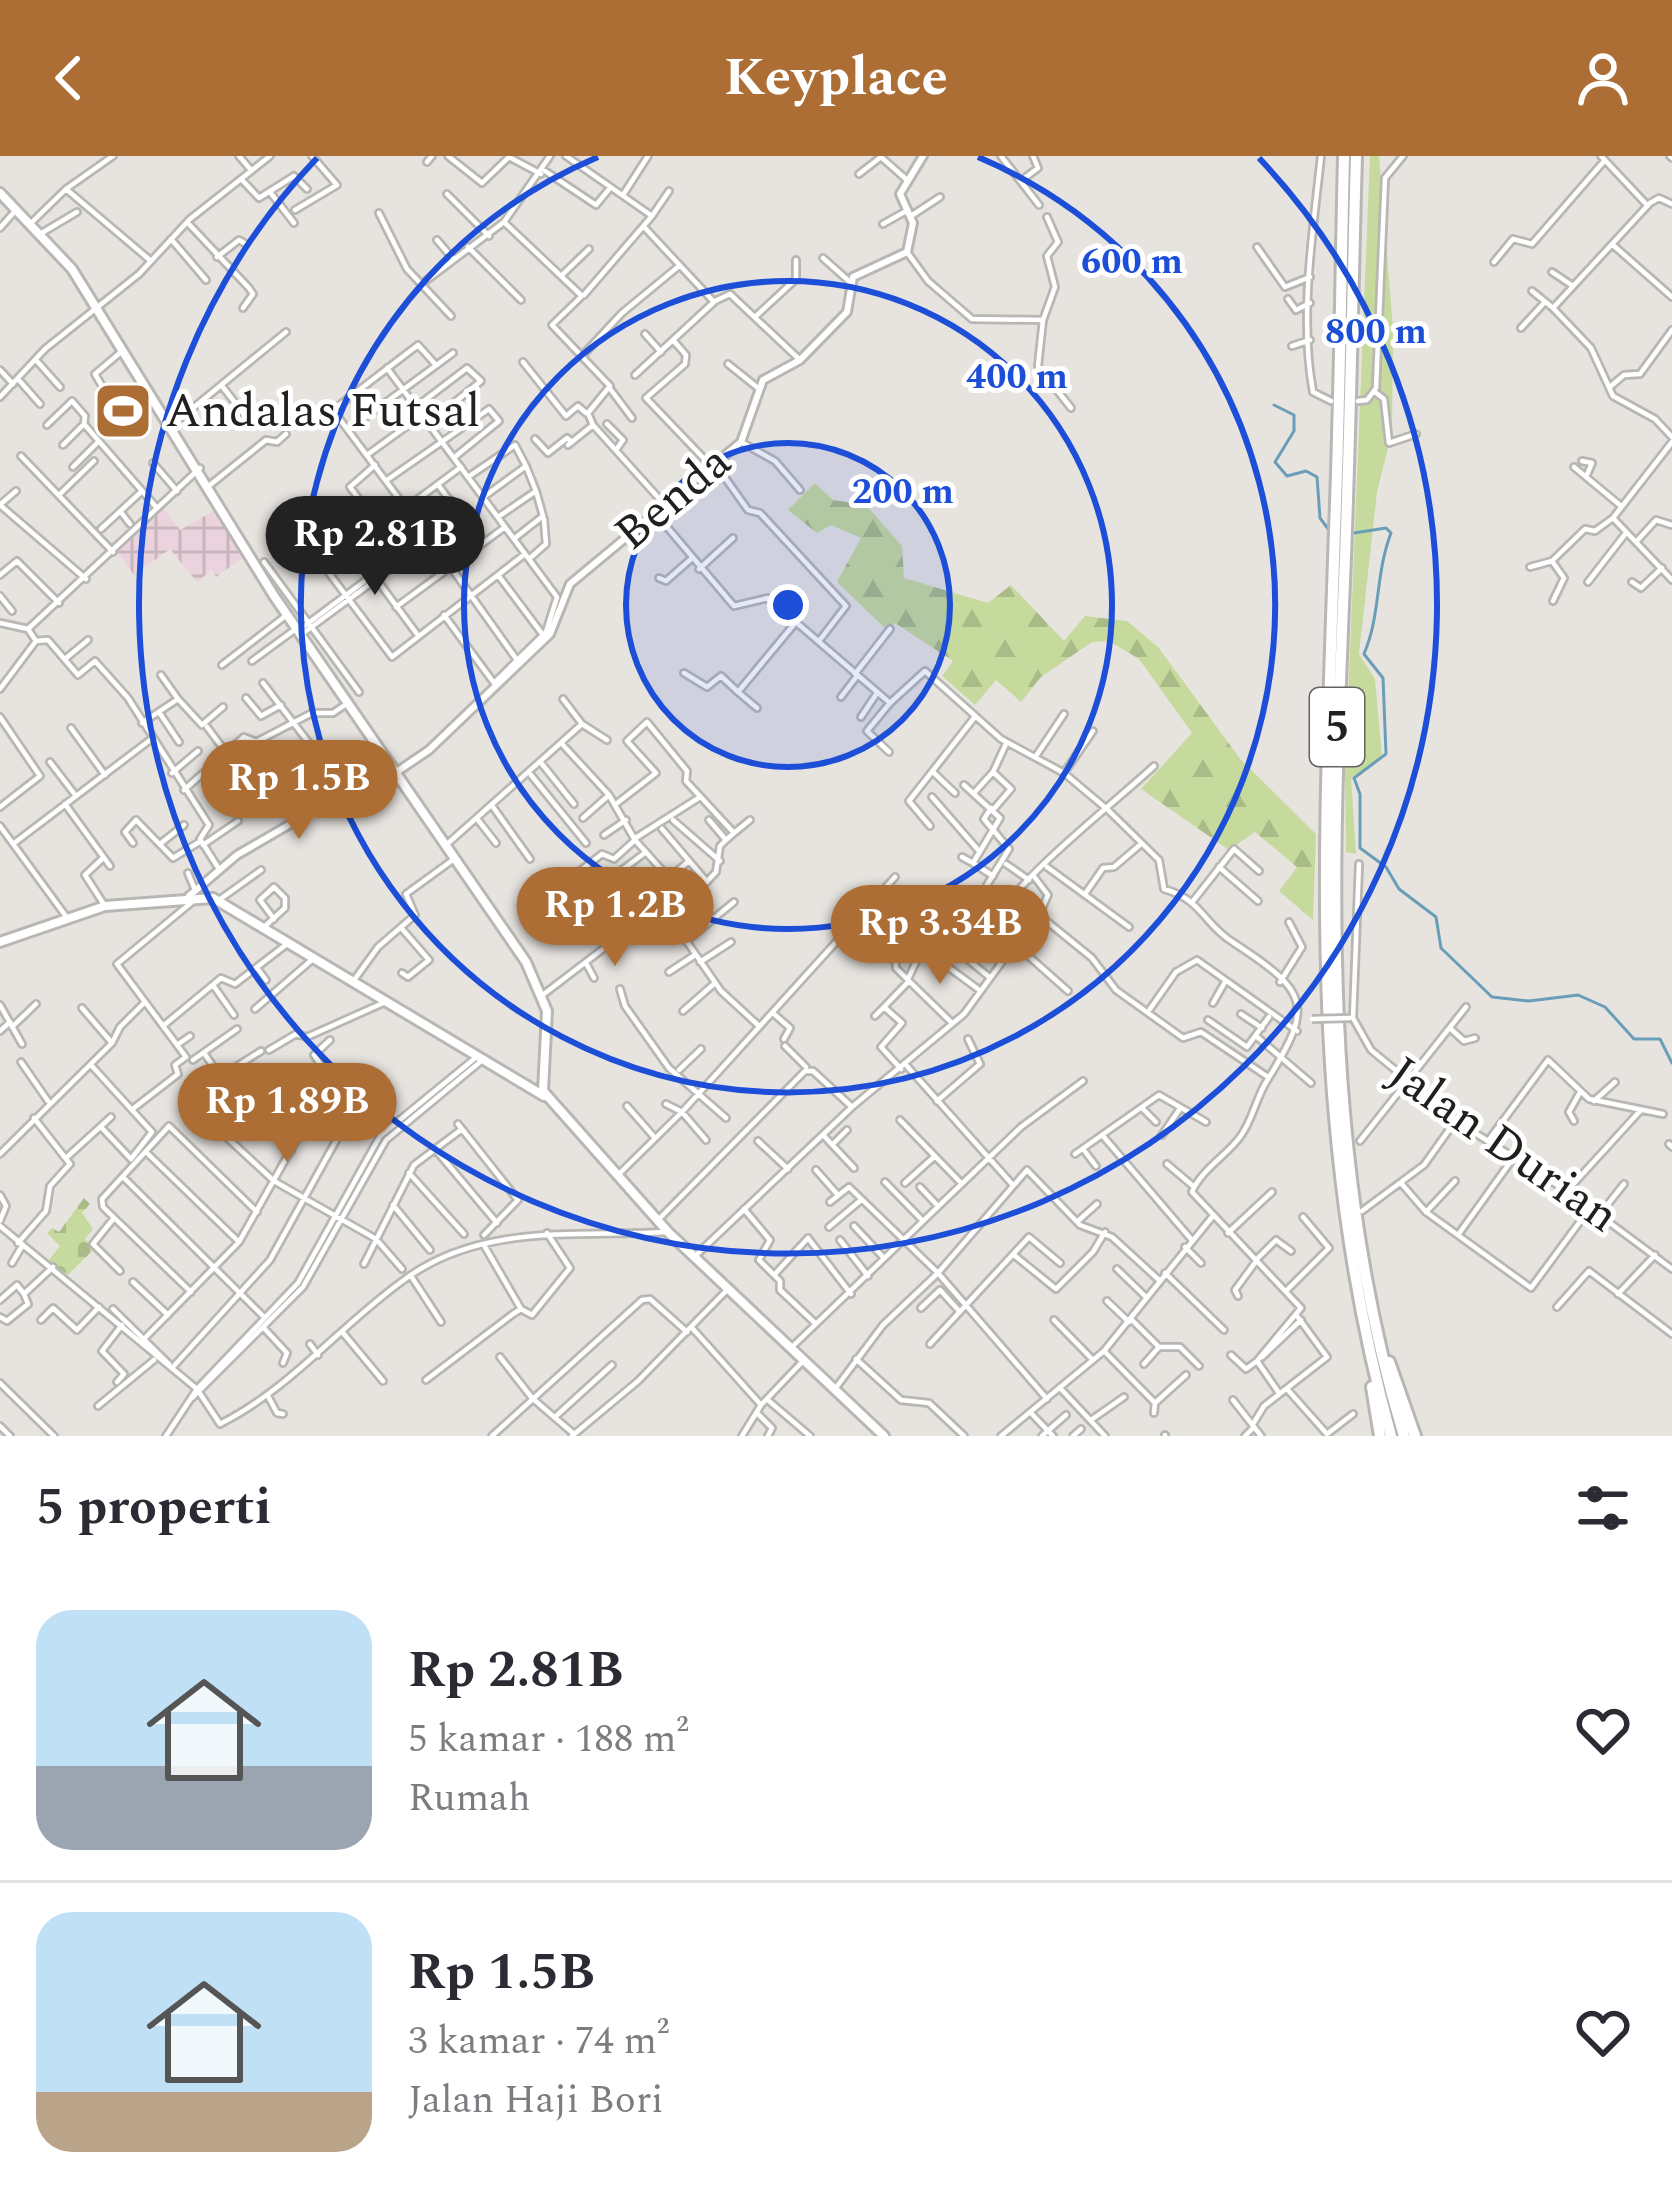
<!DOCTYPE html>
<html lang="id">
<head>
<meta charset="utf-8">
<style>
	body { margin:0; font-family:Spectral,serif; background:#f7f7f7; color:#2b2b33; height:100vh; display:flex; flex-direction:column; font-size:45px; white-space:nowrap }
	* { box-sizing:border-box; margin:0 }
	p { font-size:39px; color:#7c7c81 }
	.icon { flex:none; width:66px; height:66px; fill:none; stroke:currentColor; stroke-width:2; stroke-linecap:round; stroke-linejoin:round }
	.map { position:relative; height:1280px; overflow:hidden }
	.side { display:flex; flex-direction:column; background:#fff; flex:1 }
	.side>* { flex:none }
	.price { position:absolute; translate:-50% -102px; padding:0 27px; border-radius:42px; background:#ad6e35; color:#fff; font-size:39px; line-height:78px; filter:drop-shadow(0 3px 6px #0008) }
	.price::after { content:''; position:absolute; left:50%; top:72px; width:36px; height:27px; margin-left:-18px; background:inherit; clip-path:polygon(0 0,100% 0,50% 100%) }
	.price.selected { background:#222; color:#fff }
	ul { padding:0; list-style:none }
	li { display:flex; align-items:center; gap:36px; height:300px; padding:0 36px }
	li+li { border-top:3px solid #e1e1e2 }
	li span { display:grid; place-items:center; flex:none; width:336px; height:240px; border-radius:36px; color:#555 }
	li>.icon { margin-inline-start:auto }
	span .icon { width:144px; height:144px; fill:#fffc; stroke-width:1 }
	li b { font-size:51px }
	h2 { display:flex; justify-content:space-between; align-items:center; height:144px; padding:0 36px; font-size:51px }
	header { display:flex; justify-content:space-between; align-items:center; height:156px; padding:0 36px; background:#ad6e35; color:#fff; font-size:54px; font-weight:700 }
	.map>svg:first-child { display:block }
	.industrial { fill:url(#industrial-grid) }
	.grass { fill:#c5da9c }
	.forest { fill:url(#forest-firs) }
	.cemetery { fill:url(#cemetery-stones) }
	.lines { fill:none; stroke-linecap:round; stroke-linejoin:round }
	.stream { stroke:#6a9eb8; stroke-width:3 }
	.minor-casing { stroke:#b9b7b3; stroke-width:10 }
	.tertiary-casing { stroke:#b9b7b3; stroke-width:12 }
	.secondary-casing { stroke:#b9b7b3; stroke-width:14 }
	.motorway-casing { stroke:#b9b7b3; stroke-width:16 }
	.minor { stroke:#fff; stroke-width:4.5 }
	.tertiary { stroke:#fff; stroke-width:6 }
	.secondary { stroke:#fff; stroke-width:8 }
	.motorway { stroke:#fff; stroke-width:10 }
	.minor-bridge-casing { stroke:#b9b7b3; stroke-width:10; stroke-linecap:butt }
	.minor-bridge { stroke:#fff; stroke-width:4.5 }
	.ring { fill:none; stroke:#1d4ed8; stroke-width:6 }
	.labels { text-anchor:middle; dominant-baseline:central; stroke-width:10; stroke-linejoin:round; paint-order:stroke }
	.shield { fill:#fff; stroke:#646362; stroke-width:3 }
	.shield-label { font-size:45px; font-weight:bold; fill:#21201f }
	.poi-label { font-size:48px; fill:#21201f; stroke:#fff; text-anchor:start }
	.street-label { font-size:48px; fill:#21201f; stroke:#fff }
	.centre { fill:#1d4ed8; stroke:#fff; stroke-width:6 }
	.ring-label { font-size:36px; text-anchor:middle; font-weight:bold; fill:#1d4ed8; stroke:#fff; stroke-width:10; stroke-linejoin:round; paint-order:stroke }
</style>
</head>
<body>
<header><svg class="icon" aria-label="back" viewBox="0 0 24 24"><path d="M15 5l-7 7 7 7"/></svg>Keyplace<svg class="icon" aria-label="person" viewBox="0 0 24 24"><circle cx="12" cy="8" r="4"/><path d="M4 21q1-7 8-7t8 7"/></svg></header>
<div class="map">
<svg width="1672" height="1280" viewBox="0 0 1672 1280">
	<defs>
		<pattern id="industrial-grid" width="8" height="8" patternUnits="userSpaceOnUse" patternTransform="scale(3)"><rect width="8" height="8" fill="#ebd3de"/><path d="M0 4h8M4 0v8" fill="none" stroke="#c9b5be"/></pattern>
		<pattern id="forest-firs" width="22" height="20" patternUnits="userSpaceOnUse" patternTransform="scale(3)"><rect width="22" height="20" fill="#c5da9c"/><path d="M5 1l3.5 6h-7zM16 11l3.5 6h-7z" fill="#a9bb86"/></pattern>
		<pattern id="cemetery-stones" width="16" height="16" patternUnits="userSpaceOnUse" patternTransform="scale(3)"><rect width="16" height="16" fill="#c5da9c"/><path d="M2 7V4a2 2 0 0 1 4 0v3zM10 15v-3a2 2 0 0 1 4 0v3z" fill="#a9bb86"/></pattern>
	</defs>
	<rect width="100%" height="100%" fill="#e7e4e0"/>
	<!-- industrial -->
	<path class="industrial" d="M162,350l18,24 37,-21 30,46 -31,22 -4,-7 -15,12 -27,-33 -36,26 -17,-23z"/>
	<!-- grass -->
	<path class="grass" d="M1370,0h9l14,172 -1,104 -15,60 -18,162 16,25 7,78 -31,21 5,76 -10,-2 -1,-77z"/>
	<!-- forest -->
	<path class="forest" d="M815,327l18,17 33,5 36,41 2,32 84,25 23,-18 53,56 21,-25 42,5 31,26 83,113 75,74 -3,86 -34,-29 18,-24 -42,-35 -26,18 -88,-61 51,-56 -53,-74 -30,-18 -17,1 -51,35 -20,25 -25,-22 -21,25 -33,-29 11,-15 -58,-38 -9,6 -49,-47 24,-44 -30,-13 -14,8 -29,-23z"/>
	<!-- cemetery -->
	<path class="cemetery" d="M84,1042l6,6 -8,9 11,16 -8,10 9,10 -26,26 -20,-14 12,-15 -13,-13 5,-5 7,4z"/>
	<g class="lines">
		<!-- stream -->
		<path class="stream" d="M1274,249l20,10v16l-19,31 12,14 19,-5 11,6 3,41 9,12
			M1354,377l32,-5 5,5c-16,42 -10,81 -27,121l19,24 3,76 -32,24 6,16v54l26,19 13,22 37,28 5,31 51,49 37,4 49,-6 27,12 29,32h26l12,24"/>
		<!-- minor casing -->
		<g class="minor-casing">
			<path id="minor" d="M239,0l12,14
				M448,0l34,27 27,-26 32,17
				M566,0l86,60 -68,79
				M1001,0l38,49
				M1321,0c-8,76 -22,160 -8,236l18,9
				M1601,0l46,49
				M1670,0l2,2
				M427,6l5,-6
				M545,15l51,34 14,-17
				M859,18l22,-17 26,23
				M1022,24l16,-12 -5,-12
				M243,25l16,17 35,-22 13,13
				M66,33l85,72
				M270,36l24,31
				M447,38l42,42
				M623,39l25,-39
				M1672,48l-13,-6 -9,5 -97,105 38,40 22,48 42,23 17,18
				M295,54l42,-25 -25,-29
				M379,57l28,56 44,47
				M652,60l17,-25
				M911,60l29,-19
				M187,66l62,66 4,6 -10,14
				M504,66l78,74 -30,29 58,61 -22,27 5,12 71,79
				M30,68l36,-35 47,-33
				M883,68l25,-14
				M0,72l16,-18
				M40,78l37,-22
				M171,83l35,41
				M437,84l16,19
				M1613,89l59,52
				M468,91l53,53
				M1257,91l28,40 25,-10
				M907,96l21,29 44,38 71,1 12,-33 -8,-31 11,-14 -11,-25
				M217,101l22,-17 7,4
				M823,102l27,24
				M1494,106l19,-23 19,5 73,-84
				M1552,116l21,14
				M561,120l28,-27
				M423,127l81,-61 46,-66
				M1532,135l21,17
				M1288,143l8,11 14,-7
				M715,145l15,-7 70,66
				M755,161l41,-38v-19
				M1043,164l-5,46 33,42
				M1521,172l24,-26
				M645,178l16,18
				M673,184l13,15 -1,9 -39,34 64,67
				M1292,190l18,-6
				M583,199l39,-42 57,-47
				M36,204l24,27
				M523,206l43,54 12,-10 8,7
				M728,208l30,24
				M387,212l170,229 -11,35 -52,51
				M0,214l13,14
				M635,219l79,-73 -69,-74
				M18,223l22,25
				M222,230l25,32
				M1611,230l13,-11 16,-1 32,-44
				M611,234l21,28
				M1375,236l9,7 5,44 27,-9
				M106,237l-11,-19 26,-22
				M0,241l45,-48 94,-75 51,-55 80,-63
				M1358,245l9,-1 9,-12 9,-210 18,-22
				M416,251l51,-39 14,13 -52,42
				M607,268l16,16 -7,10
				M47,269l25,-24 13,15 -1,8 73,84
				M171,270l115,-94
				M351,272l102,-75
				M535,283l13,14 19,-15 5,4
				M741,286l34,19 25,29
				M63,289l21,-21
				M568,289l25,-20
				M367,299l54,-39
				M21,300l92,96
				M1582,305l10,2 -6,14
				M153,307l24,28
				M375,309l-25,22 30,40
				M716,309l32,45 12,3 86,93 -27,35
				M526,310l10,25
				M73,311l26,-26
				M1574,311l47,39
				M468,321l47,-32 11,21 -41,30
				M387,324l102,-71 10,12 -43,35
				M210,329l56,-45 11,2 9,-8
				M439,330l43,58
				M59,339l35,-34
				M2,347l14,-12
				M0,349l86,74
				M408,351l109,153
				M406,352l-73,-98 85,-65 18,20
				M120,355l10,13
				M656,358l78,92 34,-8 122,105 35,-32 76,68 63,34 44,37 51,50 5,29c39,11 39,35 70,54 75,49 80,62 34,136 -12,18 -15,41 -28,58 -14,19 -39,33 -48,55l109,116 -44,53
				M498,361l38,-26 7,25 -28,22
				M1613,362l59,62
				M101,373l40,-37
				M1636,386l20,-22 16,5
				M352,392l109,-81
				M529,403l17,-15 -2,-25
				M1552,405l12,17 -11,23
				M264,406l95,130
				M1530,411l22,-6 33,-32 10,2 18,-13 59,-76
				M699,413l34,-31
				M0,419l17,-14 42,42
				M498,419l45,60
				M659,422l7,3 25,-22
				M1588,426l38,-49
				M1632,426l9,6 21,-20
				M0,440l12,15
				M396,451l109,-80
				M444,459l50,68
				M0,467l28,6 172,-161
				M28,473l8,12 12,-1 30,35 17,-14 33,37 81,127 -9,14 19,30
				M299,474l129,-96
				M302,478l129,-95
				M417,478l-90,-122 -7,-1 -21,22 93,124 133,-103
				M65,503l23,-19
				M252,505l45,-33
				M222,509l66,-51
				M684,517l23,14 14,-11 17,16 58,-70
				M855,518l35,-45
				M263,527l56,73
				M0,533l36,-48
				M738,536l19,16
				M841,541l16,-21
				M246,542l15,18 20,-11
				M178,543l24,26 21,-18
				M159,556l20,30
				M0,561l40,59 -40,31
				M861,561l16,-24
				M142,567l36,-24 -17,-24
				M582,568l25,16
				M207,571l18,24
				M71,572l34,47
				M563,589l46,50 26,45 52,58
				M889,596l-22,-21 23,-28
				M1036,600l28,-42
				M50,606l26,34
				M542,608l32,40
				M933,616l22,21
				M172,617l26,-22
				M1064,617l29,-42
				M531,619l55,68
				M964,629l36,33 -27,45 20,13
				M184,634l60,-53 12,5 56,-29h21l15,-10
				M974,637l19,-21
				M932,641l47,54
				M65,648l45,62
				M616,648l40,-31 -29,-32 20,-19 40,49 -1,10 48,52 -8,7
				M493,651l37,52
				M993,654l18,-21 -18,-17 13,-28
				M583,662l26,-23
				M478,664l18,23
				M673,664l47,41
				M0,670l65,89
				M930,670l-21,-25 65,-83
				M662,673l45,53
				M734,677l16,-13
				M604,679l22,-15
				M634,683l66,-42
				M133,687l-8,-11 11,-12 37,38 28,-17
				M13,688l137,-104
				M160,688l24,-19
				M203,689l35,-24
				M445,690l137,-122 -19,-25
				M962,701l11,6
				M102,703l-17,16 20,31
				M1006,708l23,16
				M1359,708l-6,154 18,32 93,76 103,65 105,78
				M1047,711l82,60
				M1219,711l39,34
				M188,717l7,17
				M576,718l26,-20 12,5 21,-19
				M1033,719l15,20 -9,20 53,43 24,32 67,48 18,-6 67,45
				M670,721l19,-16
				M987,729l22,-36 -25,-30 7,-11
				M1085,738l18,-26 11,-1 27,-23
				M219,744l42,-30
				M1193,745l41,-52 25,22
				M578,747l68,-51
				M665,754l56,81 38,35
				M973,756l21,10
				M922,766l66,54
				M264,771l21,-19v-10l-11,-11 -14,13 14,19
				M686,785l48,-39
				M880,785l15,12 1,15 13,13
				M1015,788l53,47
				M992,789l13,11
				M925,794l53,39
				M974,805l24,-33
				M700,806l31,-20
				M587,809l7,13
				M257,812l9,12
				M669,816l26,-17
				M402,817l6,4 21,-17 -26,-30
				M908,823l15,-32
				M1280,826l22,-35 -13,-25
				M352,827l26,-36 37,-32 -9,-21 48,-35
				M213,829l21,30
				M620,833l5,17 44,62 57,50
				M544,838l85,-65 71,-40 16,-17 4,-26 6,-6 -17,-20
				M1213,847l12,-21
				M0,849l22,39
				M884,851l25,-26 43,42
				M82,852l30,35
				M255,853l59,-51
				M1150,853l26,-37 21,-12 100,71
				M683,855l32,-28
				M774,858l16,14 -6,11
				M1241,858l21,14
				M875,860l9,-9 18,16 -21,24 20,22
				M1208,864l39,27 22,-30
				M163,870l58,-48 14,6 52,-40
				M12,871l24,-23
				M1452,874l12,11 11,-3
				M0,875l10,-9
				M1256,880l55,47
				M330,884l-16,15 19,27
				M177,889l13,-9
				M785,890l21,21
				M269,894l27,-16 11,3 76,-34
				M204,897l27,39 60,59
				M193,904l44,-31
				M21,906l27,39
				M91,909l61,67 -21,27 -30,-32
				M906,909l106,119
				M679,914l22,-21
				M220,921l41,-26
				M937,945l43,-37 -12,-25
				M1594,945l21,-19
				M241,947l38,-25
				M666,948l16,8 24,28
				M627,950l28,32
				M134,952l44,-34 -3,-9 11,-8 -69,-93 75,-62
				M1142,952l14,14
				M900,964l62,64
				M1574,965l-5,-9 10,-18
				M458,968l60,76 -34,35
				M266,971l83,-58
				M219,974l55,51 102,58 26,30
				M1162,979l17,-25
				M824,980l30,32
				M1103,980l88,103
				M758,985l30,28
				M1360,985l106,-134
				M1488,985l60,-81 41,39 74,15
				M1669,988l3,3
				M832,989l15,-15
				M435,993l62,74
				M1083,993l13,17
				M146,996l93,90
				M0,998l112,-111 8,-16 24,-24
				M1075,998l84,-59 47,27
				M66,1002l45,-41
				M1167,1008l26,22
				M816,1014l22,25
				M409,1017l55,61
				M620,1017l62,-61 213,-235
				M123,1021l141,140
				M885,1026l38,39
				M905,1027l30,-27
				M1401,1027l25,29 105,76 59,-80
				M920,1031l17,18
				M1567,1035l73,-80
				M0,1039l6,11 -6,15
				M830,1046l19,-15 89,86 109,126
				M393,1049l37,45
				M744,1053l26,31 -11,20 21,21v9l36,34
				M1362,1055l62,-46 32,-45
				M1426,1056l29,-31
				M1600,1058l24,-30
				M114,1062l-21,26 27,27
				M659,1063l146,-148h8l39,36
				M1078,1065l19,-17
				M0,1070l197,163 23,35c72,-36 122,-101 188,-147 76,-54 171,-40 259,-45
				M854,1070l29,31
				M829,1071l32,-27
				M1228,1077l44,-41
				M1458,1079l56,-78
				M840,1084l28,36
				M18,1087l28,-32 4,-25 20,-22 -36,-46
				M485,1091l36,62
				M1185,1091l16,16
				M1014,1099l42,34 37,-37 12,-20
				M693,1102l159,-151 112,-93 51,-70 -20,-19c14,-41 122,-124 159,-159
				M1257,1103l19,-19 15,11
				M12,1107l10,-17
				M364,1108l50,-99 48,-36
				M1117,1113l30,29
				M1165,1117l59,57
				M775,1118l33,-36 43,56
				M411,1120l30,46
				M133,1126l35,33
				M1286,1135l43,-43 -26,-31
				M191,1136l-88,-85 -1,-8 67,-73 88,86
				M1618,1138l37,-39
				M1238,1140l-3,-6 22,-30
				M0,1144l17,-15 7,9
				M1107,1145l22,21
				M1557,1151l32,-36 83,63
				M921,1152l19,-18 20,22
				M113,1153l56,55
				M0,1161l7,4 21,-17 -4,-10 29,-27
				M1131,1163l28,28h21l19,19
				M41,1164l12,-12 24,22 22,-23
				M1054,1164l39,40
				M263,1171l24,26 -4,10
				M693,1173l68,76
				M344,1178l39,47
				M144,1183l95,-97 85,-151
				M310,1188l8,11
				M930,1188l99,-107 31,26
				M793,1190l228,-219 62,-46
				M1104,1195l51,52
				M1231,1199l15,14 11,-8
				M500,1201l32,41 42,36
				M1262,1201l39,-37
				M856,1203l45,41 28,3 35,33
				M1257,1205l22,32
				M1144,1208l15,-17
				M172,1212l98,-108 83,-150 13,-11
				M426,1224l87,-66 8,-5 11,6 38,-47 -23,-35
				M117,1226l7,-8 -22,-23 20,-26
				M0,1227l54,53
				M1060,1232l45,48
				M835,1233l48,-64 55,-52 89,-103 53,55 32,12 47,43
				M1287,1233l40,45 26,-20
				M268,1240l9,17 6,1
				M192,1242l111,-111 83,-147 94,-78
				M1233,1244l28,36
				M769,1245l41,35
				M98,1250l56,-46
				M1030,1256l23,24
				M757,1257l15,15 -4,8
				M1154,1257l1,-10 31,-28
				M555,1261l57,-52
				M1091,1264l33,-23
				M1253,1268l11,-18 63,-49 -30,-41
				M0,1270l10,10
				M166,1280l31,-47 101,-106 82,-147 94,-77
				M492,1280l150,-136 8,-1 37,33
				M572,1280l66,-55 88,-90
				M742,1280l19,-31 41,-43
				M1001,1280l103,-85 108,-134
				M1042,1280l24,-21
				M1073,1280l8,-7
				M1165,1280v-1
				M1245,1280l9,-9"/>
		</g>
		<!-- tertiary casing -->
		<g class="tertiary-casing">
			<path id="tertiary" d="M398,615l31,-21 121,-116 20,-50 171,-142 22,-62 37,-20 47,-48 6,-35 54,-25 6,-29 -13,-29 23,-38
				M189,740l48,-41 155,-90"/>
		</g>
		<!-- secondary casing -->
		<g class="secondary-casing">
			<path id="secondary" d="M0,37l72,76 202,327 252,366 21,49 -4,80 125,141 216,204
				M0,786l105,-36 108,-8 331,198"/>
		</g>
		<!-- motorway casing -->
		<g class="motorway-casing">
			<path id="motorway" d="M1344,0c-3,125 -4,249 -9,374 -10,312 -29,601 56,906
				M1356,0c-4,142 -6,284 -12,426 -12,287 -25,576 60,854
				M1389,1206l26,74
				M1372,1231l8,49"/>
		</g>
		<!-- minor -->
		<use href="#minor" class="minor"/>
		<!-- tertiary -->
		<use href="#tertiary" class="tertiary"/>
		<!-- secondary -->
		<use href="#secondary" class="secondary"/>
		<!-- motorway -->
		<use href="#motorway" class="motorway"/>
		<!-- minor-bridge casing -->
		<g class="minor-bridge-casing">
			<path id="minor-bridge" d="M1312,863l38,-1"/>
		</g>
		<!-- minor-bridge -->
		<use href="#minor-bridge" class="minor-bridge"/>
	</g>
	<!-- distance rings -->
	<circle cx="788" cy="449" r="162" fill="#1d4ed8" fill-opacity=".12"/>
	<g class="ring">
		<circle cx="788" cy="449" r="162"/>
		<circle cx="788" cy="449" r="324"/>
		<path d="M978 1A487 487 0 1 1 598 1"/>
		<path d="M1259 2A649 649 0 1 1 317 2"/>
	</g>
	<!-- icons -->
	<defs>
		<g id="stadium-square" transform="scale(3)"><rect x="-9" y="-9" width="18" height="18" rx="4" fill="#ad6e35" stroke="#fff"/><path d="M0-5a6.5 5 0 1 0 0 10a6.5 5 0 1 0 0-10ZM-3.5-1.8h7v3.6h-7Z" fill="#fff"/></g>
	</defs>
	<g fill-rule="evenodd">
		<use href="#stadium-square" x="123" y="255"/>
	</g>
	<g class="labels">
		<!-- shield labels -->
		<rect class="shield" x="1310" y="532" width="54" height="78" rx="9"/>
		<g class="shield-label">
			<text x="1337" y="571">5</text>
		</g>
		<!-- poi labels -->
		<g class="poi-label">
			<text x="165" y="255">Andalas Futsal</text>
		</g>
		<!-- street labels -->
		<g class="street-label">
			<text transform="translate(673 342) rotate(-40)">Benda</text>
			<text transform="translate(1503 989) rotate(35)">Jalan Durian</text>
		</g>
	</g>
	<circle cx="788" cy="449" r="18" class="centre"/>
	<g class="ring-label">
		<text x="1132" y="117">600 m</text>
		<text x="1376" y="187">800 m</text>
		<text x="1017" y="232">400 m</text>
		<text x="903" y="347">200 m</text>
	</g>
</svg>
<b class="price selected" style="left:375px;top:442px">Rp 2.81B</b>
<b class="price" style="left:299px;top:686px">Rp 1.5B</b>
<b class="price" style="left:615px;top:813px">Rp 1.2B</b>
<b class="price" style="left:940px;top:831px">Rp 3.34B</b>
<b class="price" style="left:287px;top:1009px">Rp 1.89B</b>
</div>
<section class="side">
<h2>5 properti<svg class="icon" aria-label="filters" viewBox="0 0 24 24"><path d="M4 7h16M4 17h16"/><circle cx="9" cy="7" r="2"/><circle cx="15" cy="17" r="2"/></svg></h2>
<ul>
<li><span style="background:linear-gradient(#bfe0f5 65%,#9aa5b1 0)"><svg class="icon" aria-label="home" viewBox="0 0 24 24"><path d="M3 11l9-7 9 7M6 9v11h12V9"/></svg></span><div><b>Rp 2.81B</b><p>5 kamar · 188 m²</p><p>Rumah</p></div><svg class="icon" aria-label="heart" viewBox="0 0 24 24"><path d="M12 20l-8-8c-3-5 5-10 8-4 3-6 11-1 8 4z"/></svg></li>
<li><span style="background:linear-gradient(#bfe0f5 75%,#b9a48a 0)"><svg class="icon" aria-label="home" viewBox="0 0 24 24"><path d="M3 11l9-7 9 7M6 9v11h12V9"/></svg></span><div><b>Rp 1.5B</b><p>3 kamar · 74 m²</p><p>Jalan Haji Bori</p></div><svg class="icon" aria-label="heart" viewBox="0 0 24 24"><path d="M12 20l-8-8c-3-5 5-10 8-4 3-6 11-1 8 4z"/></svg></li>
</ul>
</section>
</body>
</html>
